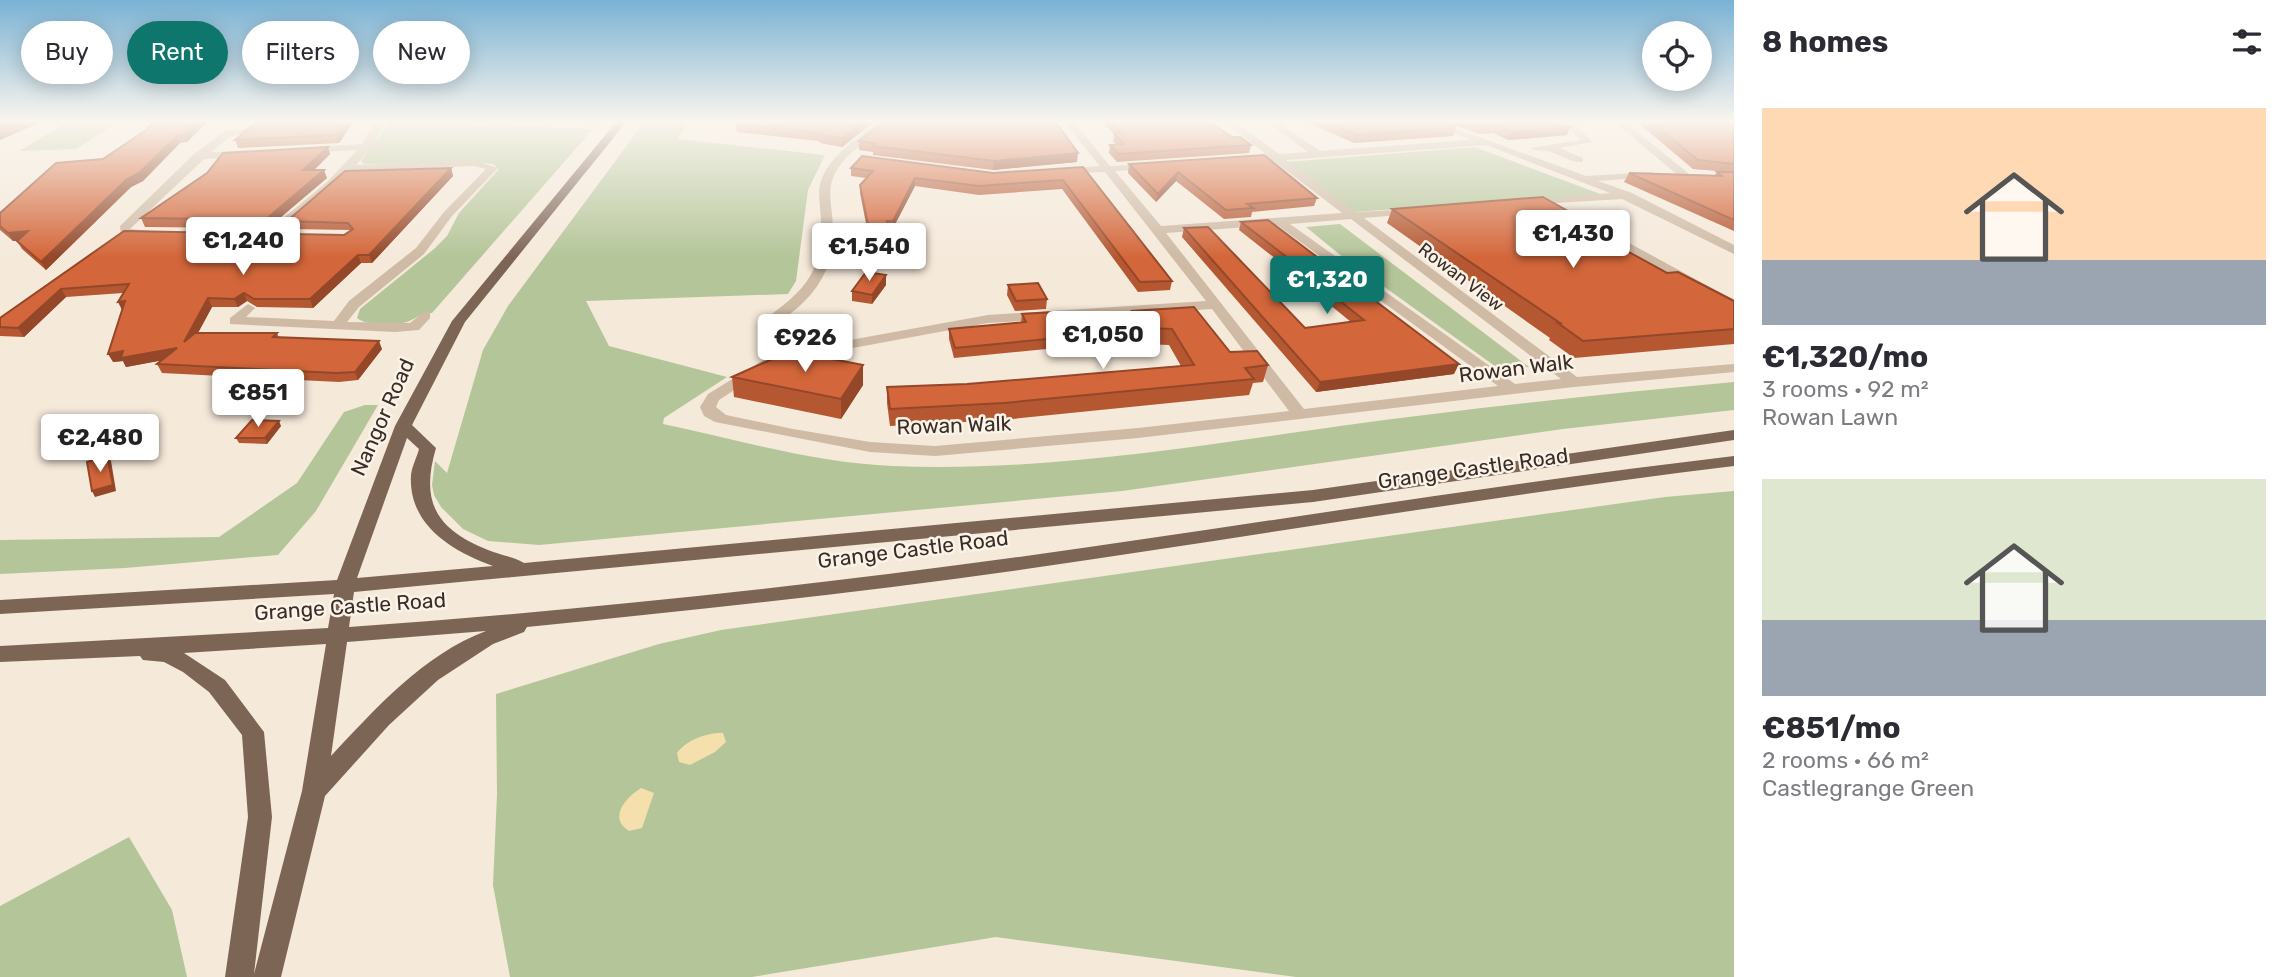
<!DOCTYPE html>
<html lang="en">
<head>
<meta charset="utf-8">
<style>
	body { margin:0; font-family:Rubik,sans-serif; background:#f7f7f7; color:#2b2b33; height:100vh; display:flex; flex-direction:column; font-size:26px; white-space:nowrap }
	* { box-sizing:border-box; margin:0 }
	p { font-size:23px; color:#7c7c81 }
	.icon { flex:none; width:38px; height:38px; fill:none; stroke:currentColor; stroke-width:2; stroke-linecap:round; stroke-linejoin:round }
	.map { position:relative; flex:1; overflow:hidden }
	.drawer { display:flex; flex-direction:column; background:#fff; width:560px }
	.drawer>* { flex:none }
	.banner { position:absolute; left:21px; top:21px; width:665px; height:63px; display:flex; gap:14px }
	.tools { position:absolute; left:1642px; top:21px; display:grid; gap:14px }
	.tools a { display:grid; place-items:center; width:70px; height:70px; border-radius:50%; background:#fff; box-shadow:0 4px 18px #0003; font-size:35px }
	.price { position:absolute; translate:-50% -60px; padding:0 16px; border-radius:7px; background:#fff; color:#222; font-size:23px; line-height:46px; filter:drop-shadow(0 2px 4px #0008) }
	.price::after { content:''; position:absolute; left:50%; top:42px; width:21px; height:16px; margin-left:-10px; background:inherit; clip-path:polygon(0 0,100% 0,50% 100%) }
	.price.selected { background:#0f766e; color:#fff }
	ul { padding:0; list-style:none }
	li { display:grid; align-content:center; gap:14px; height:371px; padding:0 28px }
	li span { display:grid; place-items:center; height:217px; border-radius:0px; color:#555 }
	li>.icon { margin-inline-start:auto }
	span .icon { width:126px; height:126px; fill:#fffc; stroke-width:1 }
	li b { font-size:30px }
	h2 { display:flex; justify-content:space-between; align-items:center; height:84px; padding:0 28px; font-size:30px }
	.pill { padding:0 24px; border-radius:32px; background:#fff; box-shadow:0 4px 18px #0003; font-size:24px; line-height:63px }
	.pill.selected { background:#0f766e; color:#fff }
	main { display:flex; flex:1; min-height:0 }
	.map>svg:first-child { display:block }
	.green { fill:#b4c599 }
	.sand { fill:#f4dfad }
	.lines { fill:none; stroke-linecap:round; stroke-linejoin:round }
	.minor { fill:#cebaa5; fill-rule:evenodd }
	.major { fill:#7d6556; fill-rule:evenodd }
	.wall { fill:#b55832 }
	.shaded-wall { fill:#944729 }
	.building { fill:#d3663a; stroke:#944729; stroke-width:2 }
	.labels { text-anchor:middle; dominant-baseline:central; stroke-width:5; stroke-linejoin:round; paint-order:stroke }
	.far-street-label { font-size:18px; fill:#392d27; stroke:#fbf3e8 }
	.street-label { font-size:21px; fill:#392d27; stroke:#fbf3e8 }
</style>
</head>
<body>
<main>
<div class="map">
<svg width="1734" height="977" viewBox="0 0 1734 977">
	<rect width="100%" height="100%" fill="#f5e9da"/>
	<!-- green -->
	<path class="green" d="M69,121h51l-44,28 -57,2z
		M390,121l203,8 -161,184c-12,0 -15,5 -25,9 -13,4 -40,4 -50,-4l3,-9 74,-60 13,-13 12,-23 40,-44 -6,-5 -16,-2 -113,2 -3,-3z
		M645,121h45l-13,18 148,16 -17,35 -12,91 -8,13 -202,7 23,45 118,31 -63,41 -1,6c76,16 153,39 230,42 149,6 300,-19 447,-40 131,-18 262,-32 394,-44v28l-171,19 -441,62 -583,54 -51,-4 -25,-12 -22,-22 -7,-12 -2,-10 3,-24 12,12 36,-123 25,-44z
		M1475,147l128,48 -250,17 -67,-50z
		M1340,224l189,143 -30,2 -155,-111 -38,-31z
		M365,405h13l-62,106 -38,44 -153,13 -125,6v-34l219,-3 78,-54 47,-71z
		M1734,491v486h-438l-300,-40 -244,40h-242l-17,-92 4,-90 -1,-101 163,-50 62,-14 944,-133z
		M129,837l43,73 15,67h-187v-71z"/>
	<!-- sand -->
	<path class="sand" d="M723,733l3,9 -11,10 -25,13 -11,-3 -2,-9c9,-13 31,-21 46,-20z
		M641,788l13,5 -12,35 -13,3c-21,-13 -4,-33 12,-43z"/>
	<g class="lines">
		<!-- minor -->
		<path class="minor" d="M375,121h10l-13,26 -16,18 118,-5 24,8 -46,48 -28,38 -65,53 -12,15 63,1 15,-12 5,1v6l-11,12 -24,2 -165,-8v-6l18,-14 7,4 -9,9 88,4 15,-20 67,-53 28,-36 42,-43 -12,-3 -123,5 -76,67h-8v-6l61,-51 29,-31 -53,3 -5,-3 1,-2 62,-4z
			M472,121h43l2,2 -5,3z
			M602,121v4l-3,1 -25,-4z
			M879,121h11c-19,19 -47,32 -57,57 -5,12 -2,25 -1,37 5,43 -8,73 -42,99 -9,7 -20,19 -32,16v-6c43,-31 65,-47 63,-103 0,-14 -5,-29 1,-43 11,-25 37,-41 57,-57z
			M1063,121h10l37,45 44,-2v4l-4,1 -35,2 46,55 181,-13 -68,-52 -34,1v-4l27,-3 -44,-34h11l45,33 29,-2 -42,-31h11l43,30 152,-11 -52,-19h15l151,55 67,-4v4l-4,1 -51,4 34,12 102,52v9l-112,-55 -99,6 -2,-2 6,-3 83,-7 -124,-48 -200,15 70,52 59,-3 2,2 -6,3 -47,4 213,159 157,-13v8l-160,15 -436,51 -203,18 -65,-4 -155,-30 -11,-6 -4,-9 8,-13 65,-40 215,-39 218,-14 -101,-129 -47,2v-4l4,-1 38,-3zM1351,219l210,160 -46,5 -225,-160zM1277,225l221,161 -194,23 -138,-176zM1212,309l77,102 -151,17 -203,18 -65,-4 -77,-13 -67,-14 -10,-8 3,-7 58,-38 211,-39z
			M1563,121h10l19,21 -33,6 24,10v4c-13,1 -23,-8 -35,-11 -7,-2 -11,1 -17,-3l49,-8z
			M1613,121h11l64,52v4h-8z
			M250,128l5,3 -2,2 -22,3 -20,16 34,-1 4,1v4l-45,3 -74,70 22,2v6l-31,-2 -1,-9 74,-72 31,-23z
			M1581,217l153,83v9l-157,-87 -2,-2z"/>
		<!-- major -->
		<path class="major" d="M617,121h10l-162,201 -53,103 24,23c-16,54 0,81 52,102 12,5 26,7 36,13l789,-73 421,-60v10l-421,62 -959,90 -5,35c226,-16 452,-40 677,-71 236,-33 471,-72 708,-100v10c-237,29 -472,69 -708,103 -166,24 -332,41 -499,58l-3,5 -31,12 -55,36 -49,45 -64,71 -44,181h-56l23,-160 -6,-82 -33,-43 -26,-20 -19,-10 -21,-2 -3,-4 -140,6v-16l328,-18 6,-34 -334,20v-14l337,-20 58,-154 57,-105zM407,438l12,11c-2,8 -7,17 -8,26 -3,50 41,76 82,91l-136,12zM486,631c-62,23 -111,78 -155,125l16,-114zM326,644l-24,147 -48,183 18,-157 -8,-85 -39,-52 -41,-27z"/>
	</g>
	<!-- wall -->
	<path class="wall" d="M155,121h53l-21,21 -7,1 -37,38 -12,6 -85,83 -24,-21 -5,-8h-4l-13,-11v-17l103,-54 43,-29z
		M354,121l-15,22 -101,5 -3,-8 19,-15z
		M740,121h135l-33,26 -22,-4 -1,-2 -82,-9 -1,-8z
		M1101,121h108l23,16 19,8 -2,8 -132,9 -8,-9 1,-8 6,-1 -3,-3 1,-7z
		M1304,121h136l16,7 -3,8 -99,7z
		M1443,121h114l10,14 -59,5 -15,-7 -14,1z
		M1636,121h98v110l-110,-49 5,-9 86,2 2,-3h12l-36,-3z
		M859,141l218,21 -84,8 -120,-15v-3l-14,-2z
		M328,147l2,7 -16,16 13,8 -59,50 -123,-1 -4,-9z
		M1129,164l188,34 -3,8 -62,6 -1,5 -27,2 -48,-38 -20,21 -28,-29z
		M1083,167l89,114 -2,9 -32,2 -76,-103 -83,6 -64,-9 -23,44h-3v8l-20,1 -9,-46v-8l6,-7 -15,-2v-8l142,5z
		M451,168l2,8 -81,87h-11l-48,45 -56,-1 -10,-6 -9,6h-26l-14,26h79l2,5 103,11 -24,31 -19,2 -177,-9 -5,-9 5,-4 -36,7 -3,-6 -10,1 9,-53 1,-16 -57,4 -42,40 -24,-1v-18l124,-87 220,4 7,-5 -61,-1 -3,-8z
		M1392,209l210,21 -3,5 68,38 67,28v43l-160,14 -25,-18 1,-2 -163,-115z
		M1241,222l213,152 -138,18 -134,-155 2,-9 121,100 46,-6 -43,-35 1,-2 -70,-55z
		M886,285l-14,19 -20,-3v-10z
		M1008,285l39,14 -1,10 -31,2 -8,-16z
		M1132,311l98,41 38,13 -5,17 -10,1 -4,12 -247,25 -112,6 -3,-23v-16l80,-3 214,-18 -12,-21 -28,-1 -12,-17z
		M1022,314l47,23 -2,10 -113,11 -5,-19v-10l72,-6z
		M732,377l131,8 -22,34 -107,-22z
		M281,426l-14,18 -28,-1 -3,-5z"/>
	<!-- shaded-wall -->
	<path class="shaded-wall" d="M10,121h34l-44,19v-15z
		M198,121h10l-21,21 -3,-7z
		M346,121h8l-15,22 -2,-8z
		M864,121h11l-33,26v-9z
		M1570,127l-3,8 -59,5 4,-8z
		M177,136l3,7 -37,38 -12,6 -85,83 -5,-8 86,-83z
		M328,147l2,7 -24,24 -3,-8z
		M1078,153l-1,9 -84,8 1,-9z
		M451,168l2,8 -81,87 -3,-8z
		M324,170l3,8 -59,50 -3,-8z
		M1178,172l-2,9 -20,21 2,-8z
		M915,178v8l-23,44 1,-9z
		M28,231l5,9 -20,1 -5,-8z
		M358,255l3,8 -48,45 -3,-9z
		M886,275v10l-14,19v-9z
		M61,289l5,8 -42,40 -6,-9z
		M244,293l3,8 -9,6 -4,-8z
		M208,298l4,9 -24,44 -4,-9z
		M125,301l-3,9 -4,-8z
		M379,341l3,8 -24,31 -3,-8z
		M177,348l4,9 -55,10 -3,-6 -10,1 -5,-8 15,-3z
		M1459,364l-5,10 -138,18 4,-10z
		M863,365v20l-22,34v-20z
		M279,421l2,5 -14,18 -2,-6z
		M107,456l4,5 5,30 -21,6 -3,-6z"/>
	<!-- building -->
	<path class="building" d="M0,121h10l-10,4z
		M155,121h43l-14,14 -7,1 -38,37 -12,6 -86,83 -24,-21 11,-10 -20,2 -8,-7v-13l56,-50 47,-4 43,-29z
		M258,121h88l-9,14 -102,5z
		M740,121h124l-22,17 -23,-3 3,-2 -86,-9z
		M884,121h171l23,32 -84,8 -121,-15 2,-3 -16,-2z
		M1110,121h99l23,16h8l11,8 -132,9 -9,-9 14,-1 -10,-11h7z
		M1325,121h115l16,7 -99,7z
		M1468,121h89l13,6 -58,5 -16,-7 -14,1z
		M1650,121h84v43l-36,-4z
		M328,147l-25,23h21l-59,50 -124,-2 66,-45 16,-20z
		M1264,155l53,43 -70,6 6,4 -27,2 -48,-38 -20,22 -29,-30z
		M862,156l131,17 90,-6 89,114 -32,1 -77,-102 -84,6 -64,-8 -22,43h-6l2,8 -20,1 -9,-45 13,-14 -22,-3z
		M451,168l-82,87h-11l-48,44h-56l-10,-6 -10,6 -26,-1 -24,44 11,-9h82l-4,4 106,4 -24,31 -19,1 -179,-9 20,-16 -56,10 2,-7 -15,3 17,-53 -7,1 11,-18 -68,5 -43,39 -18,-1v-9l124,-87 220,4 9,-6 -5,-6 -61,-2 58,-50z
		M1717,172h17v48l-105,-47 93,3z
		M1543,197l59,33 -11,1 76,42 11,-1 56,29v28l-151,12 -25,-18h2l-168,-114z
		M1268,220l191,144 -139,18 -136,-154 24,-1 97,101 59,-8 -53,-42h3l-73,-56z
		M866,272l20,3 -14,20 -20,-4z
		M1038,283l9,16 -31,2 -8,-16z
		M1194,307l36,45 27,-1 11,14 -23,3 9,11 -250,24 -114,6 -3,-22 80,-3 227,-19 -22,-36 -28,-1 -12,-17z
		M1054,312l15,25 -114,11 -6,-19 77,-7 -4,-8z
		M790,351l73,14 -22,34 -109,-22z
		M252,420l27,1 -14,17h-29z
		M107,456l6,29 -21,6 -5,-29z"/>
	<!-- sky -->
	<linearGradient id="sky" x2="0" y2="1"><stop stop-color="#7ab2d4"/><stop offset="0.47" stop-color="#faf5ee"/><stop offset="1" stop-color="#faf5ee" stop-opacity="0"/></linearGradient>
	<rect width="1734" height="258" fill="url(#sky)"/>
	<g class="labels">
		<!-- far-street labels -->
		<g class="far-street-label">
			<text transform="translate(1461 277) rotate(37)">Rowan View</text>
		</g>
		<!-- street labels -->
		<g class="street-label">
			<text transform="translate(1516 368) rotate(-7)">Rowan Walk</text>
			<text transform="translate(382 417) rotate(-66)">Nangor Road</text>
			<text transform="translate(954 425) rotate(-2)">Rowan Walk</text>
			<text transform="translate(1473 468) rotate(-8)">Grange Castle Road</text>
			<text transform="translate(913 549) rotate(-7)">Grange Castle Road</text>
			<text transform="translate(350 606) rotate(-4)">Grange Castle Road</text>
		</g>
	</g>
</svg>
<div class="tools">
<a><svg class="icon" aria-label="locate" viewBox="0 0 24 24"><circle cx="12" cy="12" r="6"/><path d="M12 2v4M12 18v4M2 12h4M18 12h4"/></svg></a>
</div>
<b class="price" style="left:1573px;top:270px">€1,430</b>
<b class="price" style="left:243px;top:277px">€1,240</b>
<b class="price" style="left:869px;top:283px">€1,540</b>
<b class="price selected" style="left:1327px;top:316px">€1,320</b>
<b class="price" style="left:1103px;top:371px">€1,050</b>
<b class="price" style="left:805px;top:374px">€926</b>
<b class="price" style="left:258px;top:429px">€851</b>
<b class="price" style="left:100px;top:474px">€2,480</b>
<div class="banner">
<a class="pill">Buy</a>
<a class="pill selected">Rent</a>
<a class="pill">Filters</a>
<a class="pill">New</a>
</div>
</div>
<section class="drawer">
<h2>8 homes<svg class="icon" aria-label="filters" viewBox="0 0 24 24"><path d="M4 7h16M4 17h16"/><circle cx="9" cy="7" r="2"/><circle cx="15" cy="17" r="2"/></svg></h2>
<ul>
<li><span style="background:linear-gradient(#ffd9b3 70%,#9aa5b1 0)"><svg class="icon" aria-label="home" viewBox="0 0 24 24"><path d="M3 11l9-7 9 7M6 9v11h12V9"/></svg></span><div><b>€1,320/mo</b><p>3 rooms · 92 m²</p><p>Rowan Lawn</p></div></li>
<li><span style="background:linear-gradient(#dfe7d0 65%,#9aa5b1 0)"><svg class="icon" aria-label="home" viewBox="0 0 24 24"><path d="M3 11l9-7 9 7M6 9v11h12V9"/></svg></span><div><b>€851/mo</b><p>2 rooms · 66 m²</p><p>Castlegrange Green</p></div></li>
</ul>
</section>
</main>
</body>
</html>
